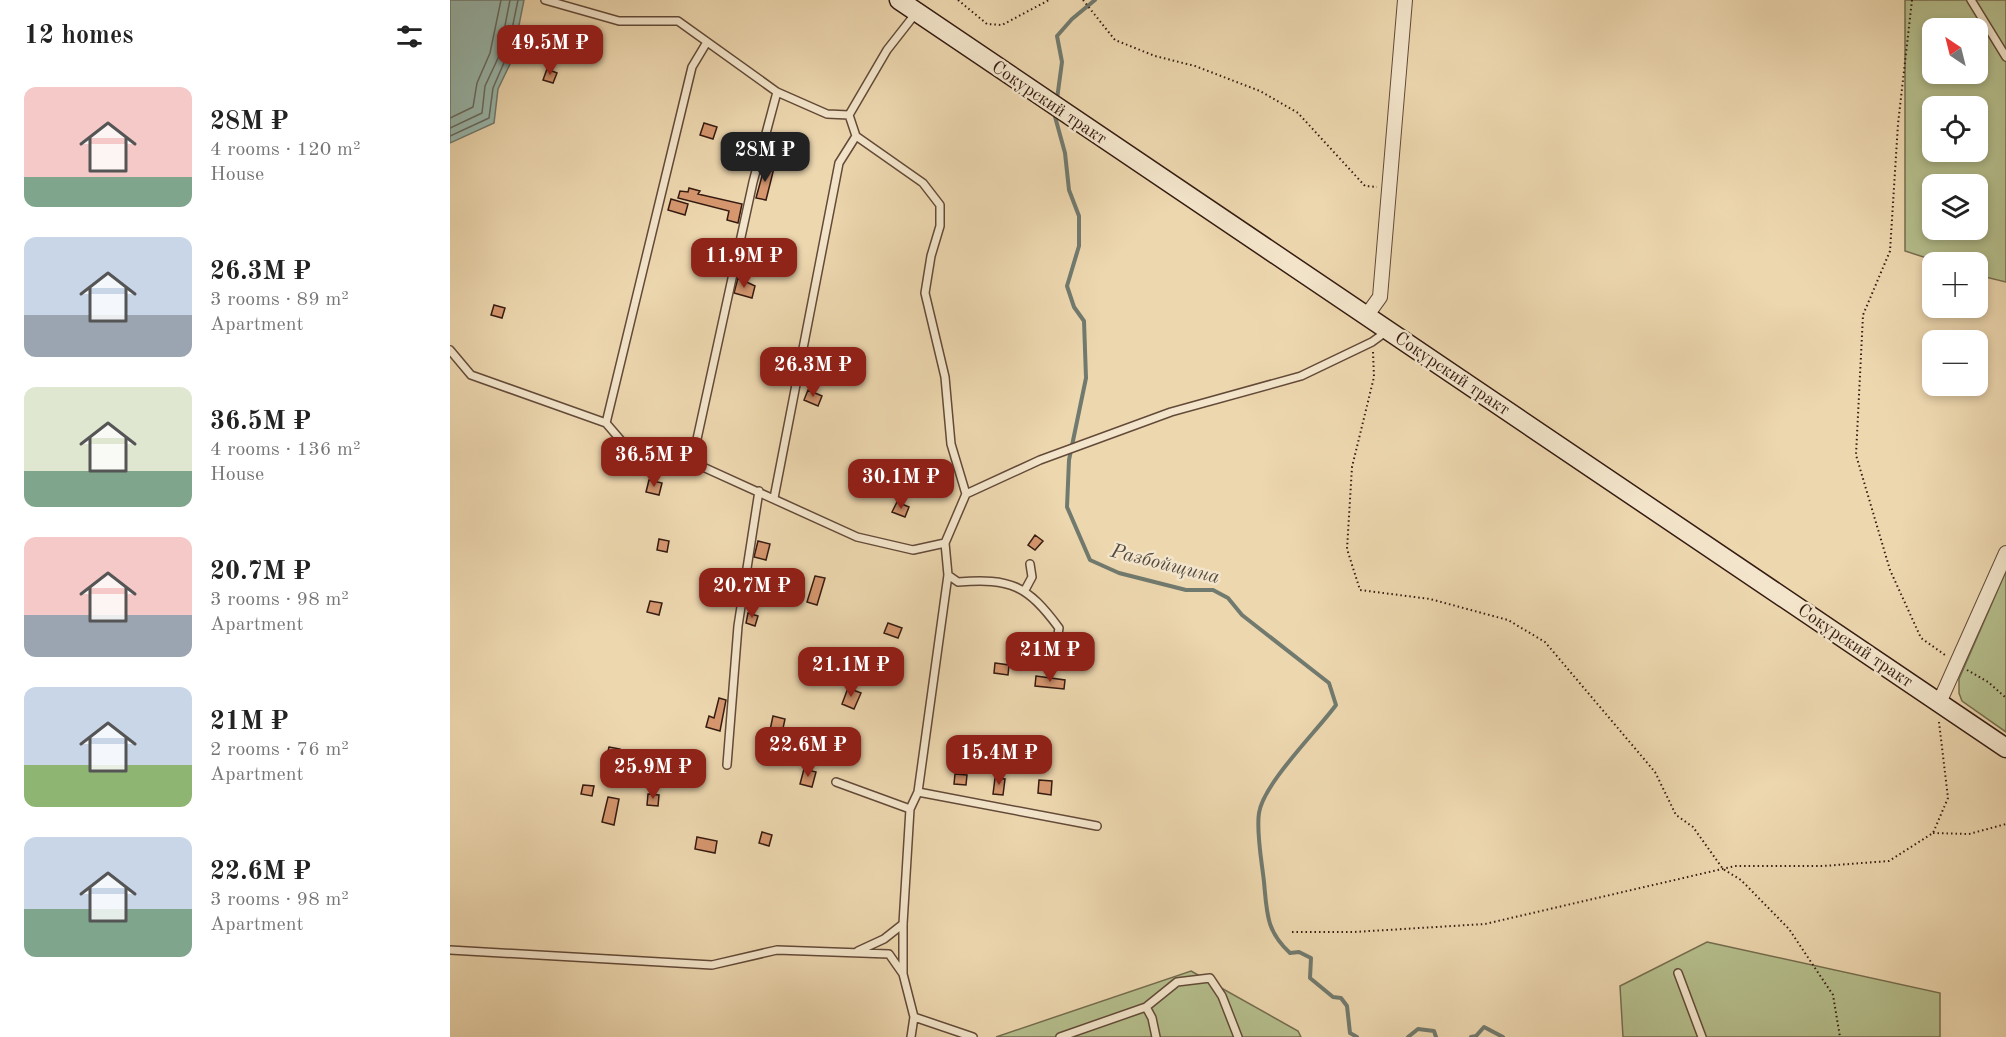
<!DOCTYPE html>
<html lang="en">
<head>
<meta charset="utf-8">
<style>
	body { margin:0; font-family:"Old Standard TT",serif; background:#f2f2f2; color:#222; height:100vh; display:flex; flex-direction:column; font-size:22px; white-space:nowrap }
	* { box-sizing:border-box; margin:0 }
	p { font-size:20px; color:#767676 }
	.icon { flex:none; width:33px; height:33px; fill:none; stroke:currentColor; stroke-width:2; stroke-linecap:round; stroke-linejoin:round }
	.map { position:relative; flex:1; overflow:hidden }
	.details { display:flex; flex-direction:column; background:#fff; width:450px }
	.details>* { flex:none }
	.needle { width:39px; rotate:325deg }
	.controls { position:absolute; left:1472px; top:18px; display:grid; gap:12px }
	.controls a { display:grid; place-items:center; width:66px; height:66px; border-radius:12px; background:#fff; box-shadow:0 3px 9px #0003; font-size:30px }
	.price { position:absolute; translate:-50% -51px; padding:0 14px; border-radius:12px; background:#8f2418; color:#fff; font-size:20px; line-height:39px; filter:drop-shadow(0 2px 3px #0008) }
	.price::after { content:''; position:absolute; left:50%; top:36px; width:18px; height:14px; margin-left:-9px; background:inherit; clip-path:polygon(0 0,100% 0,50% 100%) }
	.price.on { background:#222; color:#fff }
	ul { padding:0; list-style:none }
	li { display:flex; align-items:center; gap:18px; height:150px; padding:0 24px }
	li span { display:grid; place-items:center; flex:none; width:168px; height:120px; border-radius:12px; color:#555 }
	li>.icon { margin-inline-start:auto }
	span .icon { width:72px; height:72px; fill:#fffc; stroke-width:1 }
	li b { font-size:26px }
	h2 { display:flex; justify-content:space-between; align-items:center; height:72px; padding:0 24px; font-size:26px }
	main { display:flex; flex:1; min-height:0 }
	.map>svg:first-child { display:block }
	.green { fill:#b5bf8d; stroke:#756d4f; stroke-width:1.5; fill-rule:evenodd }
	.water { fill:#99b9ae; stroke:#717a6f; stroke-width:1.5 }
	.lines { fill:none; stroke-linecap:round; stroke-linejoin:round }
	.shore { stroke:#676a60; stroke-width:1.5 }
	.stream { stroke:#717a6f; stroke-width:4 }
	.building { fill:#d6976f; stroke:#351b11; stroke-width:1.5 }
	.lane-casing { stroke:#634a38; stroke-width:10 }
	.street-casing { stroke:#634a38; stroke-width:16 }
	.secondary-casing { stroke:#351b11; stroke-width:21 }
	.path { stroke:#351b11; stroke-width:2; stroke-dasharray:1.5 3; stroke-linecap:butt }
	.lane { stroke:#f3e5cb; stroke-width:7 }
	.street { stroke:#f3e5cb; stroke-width:14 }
	.secondary { stroke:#f3e5cb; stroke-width:18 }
	.labels { text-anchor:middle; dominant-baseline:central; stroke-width:5; stroke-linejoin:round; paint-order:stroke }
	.street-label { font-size:18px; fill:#351b11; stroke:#f3e5cb }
	.water-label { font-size:20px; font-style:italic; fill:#534a40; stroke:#f3e5cb }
</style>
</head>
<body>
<main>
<section class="details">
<h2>12 homes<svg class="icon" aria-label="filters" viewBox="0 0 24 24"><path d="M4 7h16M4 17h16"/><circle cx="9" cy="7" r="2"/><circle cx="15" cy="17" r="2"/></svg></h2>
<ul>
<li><span style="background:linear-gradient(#f6c9c9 75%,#7fa58c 0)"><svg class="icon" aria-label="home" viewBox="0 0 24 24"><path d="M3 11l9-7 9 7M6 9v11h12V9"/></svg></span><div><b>28M ₽</b><p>4 rooms · 120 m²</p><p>House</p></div></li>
<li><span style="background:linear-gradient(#c9d6e8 65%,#9aa5b1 0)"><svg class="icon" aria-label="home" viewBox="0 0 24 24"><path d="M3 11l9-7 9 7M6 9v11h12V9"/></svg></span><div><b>26.3M ₽</b><p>3 rooms · 89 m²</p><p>Apartment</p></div></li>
<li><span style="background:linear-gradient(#dfe7d0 70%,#7fa58c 0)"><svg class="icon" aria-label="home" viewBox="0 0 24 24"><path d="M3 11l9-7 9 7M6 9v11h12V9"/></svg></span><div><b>36.5M ₽</b><p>4 rooms · 136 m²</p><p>House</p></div></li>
<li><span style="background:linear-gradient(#f6c9c9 65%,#9aa5b1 0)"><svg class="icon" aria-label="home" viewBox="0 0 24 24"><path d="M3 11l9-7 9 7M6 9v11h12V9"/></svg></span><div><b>20.7M ₽</b><p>3 rooms · 98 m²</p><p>Apartment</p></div></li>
<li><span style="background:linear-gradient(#c9d6e8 65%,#8fb573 0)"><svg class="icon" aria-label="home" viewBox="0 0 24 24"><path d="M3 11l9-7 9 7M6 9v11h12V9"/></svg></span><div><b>21M ₽</b><p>2 rooms · 76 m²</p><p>Apartment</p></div></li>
<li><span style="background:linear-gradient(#c9d6e8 60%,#7fa58c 0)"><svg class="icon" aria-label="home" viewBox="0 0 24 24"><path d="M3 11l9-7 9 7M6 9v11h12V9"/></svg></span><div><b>22.6M ₽</b><p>3 rooms · 98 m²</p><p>Apartment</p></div></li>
</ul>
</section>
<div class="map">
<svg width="1556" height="1037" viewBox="0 0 1556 1037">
	<rect width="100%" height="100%" fill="#edd7af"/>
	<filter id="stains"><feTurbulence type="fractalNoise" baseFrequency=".00333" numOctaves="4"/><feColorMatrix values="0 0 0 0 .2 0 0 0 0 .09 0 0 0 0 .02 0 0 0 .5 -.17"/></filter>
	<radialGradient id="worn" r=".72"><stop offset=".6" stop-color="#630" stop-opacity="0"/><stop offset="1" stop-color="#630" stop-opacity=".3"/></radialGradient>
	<!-- green -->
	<path class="green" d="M1455,0h101v282l-29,-7v-13h-38l-34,-11zM1482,28h45v46h-45zM1482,106h45v46h-45zM1482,184h45v46h-45z
		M1556,571v161l-44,-31 -3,-8v-14z
		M1257,942l233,51v44h-317l-3,-51z
		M741,971l107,60 3,6h-305z"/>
	<!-- water -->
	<path class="water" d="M0,0h74l-12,60 -14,29 -4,34 -44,20z"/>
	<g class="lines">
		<!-- shore -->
		<path class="shore" d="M0,118l23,-11 4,-24 13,-30 11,-53
			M0,128l32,-15 3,-27 14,-30 11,-56
			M0,136l39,-18 4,-30 13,-30 12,-58"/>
		<!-- stream -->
		<path class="stream" d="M607,99l5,-37 -5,-26 15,-17 23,-19
			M604,113l11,40 4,37 10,26v30l-12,40 7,21 10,14 2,57 -17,82 -2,47 23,53 29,13 67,17h27l15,8 14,17 87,68 7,22c-19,26 -73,79 -77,108 -3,19 3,50 5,69 3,31 2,49 26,71l9,-1 12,6 -1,20 23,19 8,1 6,8 3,27 7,4
			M958,1037l10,-8 16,2 2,6
			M1021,1037l5,-1 8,-9 19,10"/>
	</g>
	<!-- building -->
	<path class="building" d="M97,69l10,4 -4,10 -10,-3z
		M254,123l13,4 -4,12 -13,-4z
		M315,165l9,3 -8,32 -10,-2z
		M239,188l11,3 -2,3 44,10 -4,19 -11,-3 2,-9 -51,-13 2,-7 8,1z
		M221,199l17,5 -3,11 -17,-5z
		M288,278l17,8 -3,12 -18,-5z
		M44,305l11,3 -3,10 -11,-3z
		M358,390l14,6 -4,10 -14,-6z
		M199,480l13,3 -3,12 -13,-3z
		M447,502l12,5 -4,10 -13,-5z
		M585,535l8,6 -8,9 -7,-5z
		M209,539l10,2 -2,11 -10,-2z
		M308,541l12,3 -4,16 -12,-3z
		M365,576l10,2 -8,27 -10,-3z
		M200,601l12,2 -3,12 -12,-3z
		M298,613l10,3 -3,10 -9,-3z
		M438,623l14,5 -4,10 -14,-5z
		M545,663l14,2 -1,10 -14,-2z
		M586,676l29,4 -1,9 -29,-3z
		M398,688l13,5 -7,16 -12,-5z
		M269,698l7,2 -6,31 -14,-4 3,-11 5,2z
		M323,716l12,3 -3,14 -12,-3z
		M159,747l11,2 -3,13 -11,-3z
		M354,769l12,3 -4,15 -12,-3z
		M505,774l12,1 -1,10 -12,-1z
		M545,778l10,1 -2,16 -10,-1z
		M589,780l13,1 -1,14 -13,-2z
		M133,785l11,1 -2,10 -11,-2z
		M198,794l11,1 -1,11 -11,-1z
		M158,797l11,2 -5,26 -12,-3z
		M312,832l10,3 -3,11 -10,-3z
		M247,837l20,4 -2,12 -20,-4z"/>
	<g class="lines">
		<!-- lane casing -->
		<g class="lane-casing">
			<path id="lane" d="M95,0l74,21h59l99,71 50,22 22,1
				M1521,0l35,57
				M466,13l-29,37 -38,65 7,21 67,47 17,22v21l-9,30 -6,37 20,84 6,67 15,50
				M0,350l21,25 135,48 18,21 68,18 165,75 56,13 32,-7
				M156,423l86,-356 15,-25
				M242,462l61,-280 24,-90
				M324,498l65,-335 17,-27
				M498,575l10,7c53,-4 69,3 101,46l-5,31
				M575,590l7,-13 -2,-13
				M277,765l11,-139 21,-135
				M386,782l74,27
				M468,792l179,34
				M0,950l262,15 65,-15 112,4 14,20
				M408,951l26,-12 19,-15
				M1228,973l24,64
				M696,1007l6,11 4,19
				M461,1037l3,-20
				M523,1037l-59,-20 -11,-43v-50l7,-115 8,-17 30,-217 -3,-32 21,-49 74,-34 131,-48 130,-36 71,-34 15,-11
				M610,1037l86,-30 31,-25 33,-4 12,18 16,41"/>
		</g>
		<!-- street casing -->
		<g class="street-casing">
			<path id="street" d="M917,315l13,-18 25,-297
				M1489,703l67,-150"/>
		</g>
		<!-- secondary casing -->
		<g class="secondary-casing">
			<path id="secondary" d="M449,0l1107,748"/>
		</g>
		<!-- path -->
		<path class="path" d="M508,0l29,24 15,1 47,-25
			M633,0l32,40 40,16 40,10 65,25 38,22 67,73 12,1
			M1462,0l-14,124 -8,127 -27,64 -7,140 34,115 31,68 24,17
			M923,352l1,25 -22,90 -5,82 13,41 70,9 78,21 37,22 110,130 21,43 17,12 30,42 18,11 48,49 44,66 7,42
			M1517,670l21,12 18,16
			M1483,833l36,1 37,-10
			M842,932h62l131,-8 250,-58h88l66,-5 44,-28 15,-35 -9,-76"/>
		<!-- lane -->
		<use href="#lane" class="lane"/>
		<!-- street -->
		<use href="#street" class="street"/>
		<!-- secondary -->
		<use href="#secondary" class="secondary"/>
	</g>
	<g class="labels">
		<!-- street labels -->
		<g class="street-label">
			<text transform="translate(599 103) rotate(34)">Сокурский тракт</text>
			<text transform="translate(1002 374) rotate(34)">Сокурский тракт</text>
			<text transform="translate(1405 646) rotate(34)">Сокурский тракт</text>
		</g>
		<!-- water labels -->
		<g class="water-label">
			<text transform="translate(715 565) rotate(14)">Разбойщина</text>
		</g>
	</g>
	<rect width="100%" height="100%" filter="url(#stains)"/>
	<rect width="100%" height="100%" fill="url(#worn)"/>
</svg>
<div class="controls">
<a><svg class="needle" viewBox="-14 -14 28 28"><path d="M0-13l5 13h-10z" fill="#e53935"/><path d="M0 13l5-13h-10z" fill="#767676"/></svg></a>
<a><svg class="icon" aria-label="locate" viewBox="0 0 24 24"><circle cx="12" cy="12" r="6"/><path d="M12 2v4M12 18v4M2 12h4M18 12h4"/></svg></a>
<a><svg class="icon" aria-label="layers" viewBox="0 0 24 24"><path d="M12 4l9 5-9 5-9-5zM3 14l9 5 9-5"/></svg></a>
<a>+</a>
<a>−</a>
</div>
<b class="price" style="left:100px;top:76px">49.5M ₽</b>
<b class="price on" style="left:315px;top:183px">28M ₽</b>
<b class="price" style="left:294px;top:289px">11.9M ₽</b>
<b class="price" style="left:363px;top:398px">26.3M ₽</b>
<b class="price" style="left:204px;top:488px">36.5M ₽</b>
<b class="price" style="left:451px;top:510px">30.1M ₽</b>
<b class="price" style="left:302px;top:619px">20.7M ₽</b>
<b class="price" style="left:600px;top:683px">21M ₽</b>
<b class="price" style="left:401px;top:698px">21.1M ₽</b>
<b class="price" style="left:358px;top:778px">22.6M ₽</b>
<b class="price" style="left:549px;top:786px">15.4M ₽</b>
<b class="price" style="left:203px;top:800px">25.9M ₽</b>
</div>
</main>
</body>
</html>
